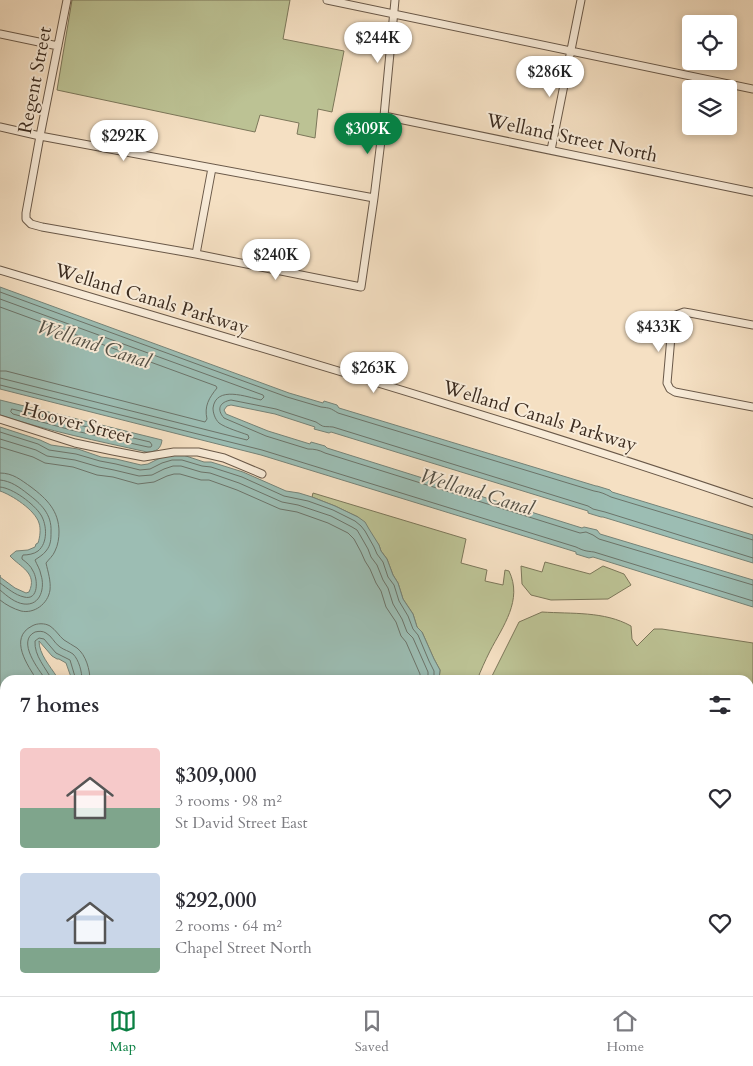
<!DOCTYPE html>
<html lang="en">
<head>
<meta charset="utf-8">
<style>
	body { margin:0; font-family:Cardo,serif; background:#f2f2f3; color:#2b2b33; height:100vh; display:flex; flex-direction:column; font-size:19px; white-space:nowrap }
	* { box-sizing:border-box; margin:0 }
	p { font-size:16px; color:#7c7c81 }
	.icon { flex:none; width:28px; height:28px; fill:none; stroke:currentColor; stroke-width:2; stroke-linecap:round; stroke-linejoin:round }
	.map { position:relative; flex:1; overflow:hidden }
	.details { position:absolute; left:0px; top:675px; width:754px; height:321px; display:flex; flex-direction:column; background:#fff; border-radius:15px 15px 0 0; box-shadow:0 2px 8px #0003 }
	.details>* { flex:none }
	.buttons { position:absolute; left:682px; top:15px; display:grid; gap:10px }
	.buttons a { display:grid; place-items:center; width:55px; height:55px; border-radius:5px; background:#fff; box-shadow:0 2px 8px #0003; font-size:25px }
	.price { position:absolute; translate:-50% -42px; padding:0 11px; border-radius:18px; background:#fff; color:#222; font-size:16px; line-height:32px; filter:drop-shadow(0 1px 2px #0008) }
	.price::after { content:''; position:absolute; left:50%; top:30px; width:15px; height:11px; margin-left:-8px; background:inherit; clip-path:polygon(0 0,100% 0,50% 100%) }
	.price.current { background:#0b8043; color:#fff }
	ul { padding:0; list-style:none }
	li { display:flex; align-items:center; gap:15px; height:125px; padding:0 20px }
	li span { display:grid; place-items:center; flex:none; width:140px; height:100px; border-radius:5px; color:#555 }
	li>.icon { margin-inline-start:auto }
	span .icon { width:60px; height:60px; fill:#fffc; stroke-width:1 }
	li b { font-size:21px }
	h2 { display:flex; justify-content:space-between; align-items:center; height:60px; padding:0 20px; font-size:21px }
	.tabs { display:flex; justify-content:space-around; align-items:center; height:70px; border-top:1px solid #e1e1e2; background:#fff; font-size:14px; color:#7c7c81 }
	.tabs a { display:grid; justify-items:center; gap:2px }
	.tabs .current { color:#0b8043 }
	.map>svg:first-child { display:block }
	.green { fill:#bcc294; stroke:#7c775a }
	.water { fill:#9cbdb3; stroke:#768378 }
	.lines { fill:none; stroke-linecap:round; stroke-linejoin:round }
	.shore { stroke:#6c746a; stroke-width:1 }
	.minor-casing { stroke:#6a5949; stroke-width:9 }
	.minor { stroke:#f8ebd8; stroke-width:7 }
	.labels { text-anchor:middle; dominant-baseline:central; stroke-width:4; stroke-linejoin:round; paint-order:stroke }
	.street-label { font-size:19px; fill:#3c2c20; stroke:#f8ebd8 }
	.water-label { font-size:20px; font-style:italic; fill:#545045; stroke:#f8ebd8 }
</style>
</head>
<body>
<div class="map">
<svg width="753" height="996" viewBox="0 0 753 996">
	<rect width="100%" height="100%" fill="#f5e0c3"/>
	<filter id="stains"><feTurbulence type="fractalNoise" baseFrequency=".004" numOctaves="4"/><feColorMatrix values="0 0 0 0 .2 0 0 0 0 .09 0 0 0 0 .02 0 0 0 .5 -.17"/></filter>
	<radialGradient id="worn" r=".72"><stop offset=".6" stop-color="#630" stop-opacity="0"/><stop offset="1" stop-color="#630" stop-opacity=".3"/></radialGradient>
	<!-- green -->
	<path class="green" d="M72,0h218l-7,39 61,12 -12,61 -14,-3 -3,29 -18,-4 2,-11 -39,-8 -5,17 -198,-42z
		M313,493l153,46 -5,24 26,7 -2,11 18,4 2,-15 4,1c14,29 -6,55 -19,80 -5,10 -9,19 -13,29h-38l1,-10 -6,-11 -12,-27 -5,-5 -4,-13 -10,-15 -5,-16 -5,-8 -6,-16 -6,-8 -2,-6 -21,-28 -23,-11 -23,-9z
		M545,562l45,12 13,-8 21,8 7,11 -23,14 -57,1 -20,-5 -9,-11 -1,-18 21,6z
		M542,612c30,2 62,-1 89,14l1,13 5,7 17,-17h8l91,14v353h-394l2,-5h388v-311h-259l29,-58z"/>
	<!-- water -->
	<path class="water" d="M0,287l289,106 34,10 1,-2 13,4 2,3 257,78h1l13,4 2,2 141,43v28l-150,-46h-2l-13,-4v-2l-257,-79 -2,1 -15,-4 1,-2 -40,-13 -44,-9 -4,1 -3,4 2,4 42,17 42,13 1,-2 14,4 2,2 255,80 2,-1 13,3 3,4 153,46v27l-160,-50 -4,1 -13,-4v-2l-315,-97 -261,-66z
		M0,400l162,40c-1,9 -6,12 -15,12 -49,-11 -99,-21 -147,-37z
		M0,427l40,13 11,5 27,4 23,8 15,2 25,6 7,-1 12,-6 12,-3h11l21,7h7l32,10 43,19 13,2 13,4 23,9 23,11 7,5 4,7 10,16 2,6 6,8 6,16 5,8 5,16 10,15 4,13 5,5 12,27 6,11 -1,10h-367l-6,-17 -7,-4h-2l-5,-3 -13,-15c0,13 11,25 18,36l1,3h-53v101l-5,1v-207v2l15,11 11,5 3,-1c9,-19 -9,-25 -19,-36l6,-5 12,-1 7,-3 1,-3 2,-1c2,-6 3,-14 1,-20 -4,-13 -27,-28 -39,-32z
		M5,821v90l-5,-7v-76l3,-6z
		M5,924v67h317l-2,5h-320v-68h3z"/>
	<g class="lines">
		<!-- shore -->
		<path class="shore" d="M0,292l287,105 34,10c9,1 9,1 17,6l256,78c7,1 11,3 17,6l142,43
			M0,299l263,96 1,2 -3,3c-14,-3 -45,-15 -48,8 0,5 2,11 6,15 7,5 21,9 29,12l1,3 -2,2 -247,-62
			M0,307l216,79 1,2c-8,10 -13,18 -10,31l-2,3 -199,-51h-6
			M0,385l262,65 314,97c8,4 10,4 18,5l159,49
			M12,409l138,33 2,3 -1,2h-3l-77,-17 -58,-16 -2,-2z
			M0,432l38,12 11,6 27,4 24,7 16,3 24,6 10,-1 12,-6 10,-3h10l20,6 9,1 31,10 42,19 24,5 25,9 22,11 6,5 4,5 9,16 3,7 6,8 5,15 6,8 5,16 9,15 5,13 5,6 11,26 5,10v9
			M0,439l36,11 11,6 28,4 24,7 15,3 25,6 13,-1 12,-6 9,-3h8l20,6 9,1 29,10 43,19 16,3 33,11 21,11 5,3 3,5 8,14 3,8 6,8 6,15 5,8 5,16 9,15 5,13 6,6 15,34v8
			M0,447l33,10 12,6 28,4 24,8 16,2 25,7 16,-2 13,-6 7,-2h6l21,6h8l28,10 43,19 17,3 31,11 20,10 6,6 7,13 4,9 5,8 6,14 5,8 5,16 10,15 5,14 5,6 14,32v6
			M0,473c13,0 21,7 31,14 16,12 28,24 28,45 0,6 -1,13 -4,19 -2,5 -6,8 -9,12 2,9 5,18 4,27 -2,14 -16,24 -29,21 -7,-2 -15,-6 -21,-11
			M0,480c11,1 19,7 28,14 13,10 24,20 23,38 0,7 0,13 -5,19 -3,4 -7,6 -11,9 2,5 5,9 6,15 4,12 0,31 -17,29 -9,-1 -17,-8 -24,-14
			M0,487c13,1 34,17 41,28 6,10 7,28 -3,36 -4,3 -10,4 -15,4l-1,2v2c4,3 9,7 11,12 5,8 6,30 -9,26 -9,-2 -17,-9 -24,-14
			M753,558l-148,-46 -12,-3 -5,-3 -255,-79c-11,-1 -8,1 -17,-5l-40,-13 -45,-9c-11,2 -15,9 -7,18l42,18 42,13c7,0 11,1 17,4l255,80 6,-1 7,3 6,4 154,46
			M37,680c-9,-14 -29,-42 -5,-54 5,-3 13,-3 18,0 6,4 9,10 14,14 4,3 9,5 13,8 9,7 13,22 13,32
			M46,680c-7,-10 -30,-39 -11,-48 4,-1 8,-1 11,1 6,3 8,10 14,14 4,3 9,4 13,7 6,6 9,18 9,26
			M52,680c-6,-12 -18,-24 -17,-39l4,-3 5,1 12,14 14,7 6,20"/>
		<!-- minor casing -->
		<g class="minor-casing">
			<path id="minor" d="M67,0l-27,136 -14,77v6l5,5 11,3 154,27 165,33 13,-89 10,-82 11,-116
				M327,0l426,89
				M0,34l58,12
				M384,116l369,76
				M0,127l40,9 334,62
				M551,150l30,-150
				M196,254l16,-86
				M0,270c251,75 504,148 753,233
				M753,325l-63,-12 -6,-1 -8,3 -4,10 -5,58 3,6 5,3 78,15
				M0,419l75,24 38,8 31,6 30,-5h24l26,6 38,16"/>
		</g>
		<!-- minor -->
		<use href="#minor" class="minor"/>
	</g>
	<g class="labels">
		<!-- street labels -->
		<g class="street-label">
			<text transform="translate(35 80) rotate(-79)">Regent Street</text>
			<text transform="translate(572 138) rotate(12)">Welland Street North</text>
			<text transform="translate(152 299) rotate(17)">Welland Canals Parkway</text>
			<text transform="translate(540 416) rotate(17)">Welland Canals Parkway</text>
			<text transform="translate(77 423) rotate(15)">Hoover Street</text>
		</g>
		<!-- water labels -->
		<g class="water-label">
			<text transform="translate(94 344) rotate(18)">Welland Canal</text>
			<text transform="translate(477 492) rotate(17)">Welland Canal</text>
		</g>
	</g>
	<rect width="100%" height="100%" filter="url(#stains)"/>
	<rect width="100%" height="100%" fill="url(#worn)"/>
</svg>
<div class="buttons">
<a><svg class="icon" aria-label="locate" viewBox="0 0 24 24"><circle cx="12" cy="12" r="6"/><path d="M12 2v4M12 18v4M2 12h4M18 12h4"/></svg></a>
<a><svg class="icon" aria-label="layers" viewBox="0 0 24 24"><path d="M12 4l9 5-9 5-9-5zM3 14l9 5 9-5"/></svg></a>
</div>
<b class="price" style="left:378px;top:64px">$244K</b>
<b class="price" style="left:550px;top:98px">$286K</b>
<b class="price current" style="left:368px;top:155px">$309K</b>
<b class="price" style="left:124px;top:162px">$292K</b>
<b class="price" style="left:276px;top:281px">$240K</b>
<b class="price" style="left:659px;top:353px">$433K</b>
<b class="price" style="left:374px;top:394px">$263K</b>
<section class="details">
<h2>7 homes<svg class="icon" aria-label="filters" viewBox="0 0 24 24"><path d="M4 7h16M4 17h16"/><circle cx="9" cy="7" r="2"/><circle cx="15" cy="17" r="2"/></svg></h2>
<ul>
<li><span style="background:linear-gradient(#f6c9c9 60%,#7fa58c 0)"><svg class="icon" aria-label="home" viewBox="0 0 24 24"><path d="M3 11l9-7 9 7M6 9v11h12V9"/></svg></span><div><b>$309,000</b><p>3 rooms · 98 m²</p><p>St David Street East</p></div><svg class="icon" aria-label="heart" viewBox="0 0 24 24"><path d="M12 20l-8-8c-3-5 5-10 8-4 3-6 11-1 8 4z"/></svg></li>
<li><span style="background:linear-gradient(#c9d6e8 75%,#7fa58c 0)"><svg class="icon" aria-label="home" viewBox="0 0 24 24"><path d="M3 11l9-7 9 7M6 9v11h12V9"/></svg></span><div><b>$292,000</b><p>2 rooms · 64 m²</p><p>Chapel Street North</p></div><svg class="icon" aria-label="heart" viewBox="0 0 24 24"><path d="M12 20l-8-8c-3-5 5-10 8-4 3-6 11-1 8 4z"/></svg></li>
</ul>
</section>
</div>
<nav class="tabs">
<a class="current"><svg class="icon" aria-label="map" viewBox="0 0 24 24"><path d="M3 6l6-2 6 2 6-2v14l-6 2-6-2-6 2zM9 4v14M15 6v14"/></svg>Map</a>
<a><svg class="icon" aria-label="saved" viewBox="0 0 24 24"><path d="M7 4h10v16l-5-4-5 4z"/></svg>Saved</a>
<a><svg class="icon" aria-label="home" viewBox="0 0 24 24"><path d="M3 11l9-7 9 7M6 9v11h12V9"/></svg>Home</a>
</nav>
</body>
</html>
